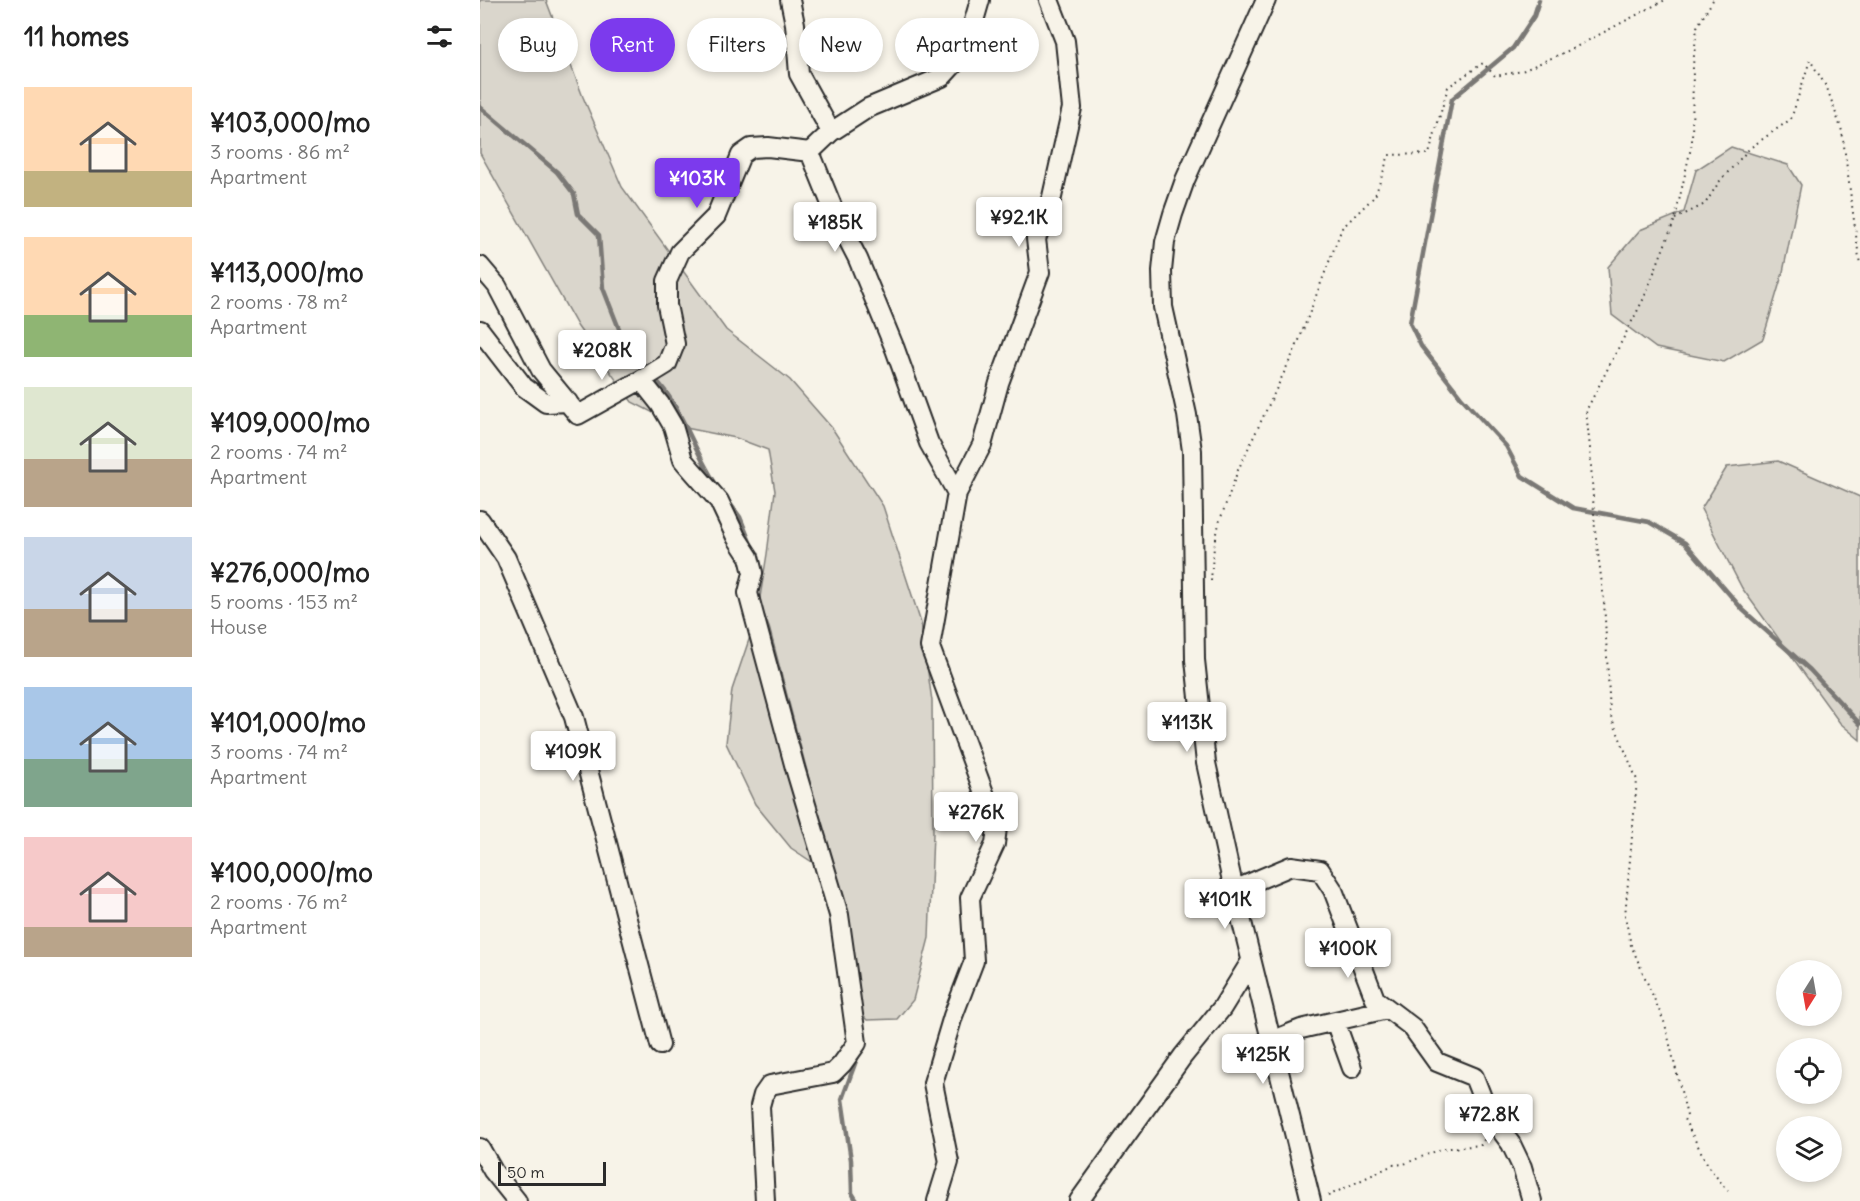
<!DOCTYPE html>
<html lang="en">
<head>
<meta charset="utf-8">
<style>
	body { margin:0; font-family:Delius,sans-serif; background:#f2f2f2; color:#222; height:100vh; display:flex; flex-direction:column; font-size:22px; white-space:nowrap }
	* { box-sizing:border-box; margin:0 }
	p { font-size:20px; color:#767676 }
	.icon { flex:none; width:33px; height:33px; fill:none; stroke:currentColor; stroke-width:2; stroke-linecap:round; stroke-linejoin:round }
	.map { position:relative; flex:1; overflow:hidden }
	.side { display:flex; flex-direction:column; background:#fff; width:480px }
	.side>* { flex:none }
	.banner { position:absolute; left:18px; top:18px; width:570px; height:54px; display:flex; gap:12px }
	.needle { width:39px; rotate:191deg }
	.fabs { position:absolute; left:1296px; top:960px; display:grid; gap:12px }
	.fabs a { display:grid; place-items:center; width:66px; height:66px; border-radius:50%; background:#fff; box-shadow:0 3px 9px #0003; font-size:30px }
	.scale { position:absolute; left:18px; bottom:15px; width:108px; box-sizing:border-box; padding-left:6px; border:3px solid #2b2b2b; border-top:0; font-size:16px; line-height:21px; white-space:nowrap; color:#2b2b2b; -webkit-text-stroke:4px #f7f3e8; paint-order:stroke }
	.price { position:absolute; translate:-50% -51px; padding:0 14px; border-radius:6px; background:#fff; color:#222; font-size:20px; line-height:39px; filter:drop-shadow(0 2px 3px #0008) }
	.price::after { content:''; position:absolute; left:50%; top:36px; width:18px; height:14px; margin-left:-9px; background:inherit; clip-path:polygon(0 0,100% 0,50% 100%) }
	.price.active { background:#7c3aed; color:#fff }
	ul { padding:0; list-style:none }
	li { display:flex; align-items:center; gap:18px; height:150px; padding:0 24px }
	li span { display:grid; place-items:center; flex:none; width:168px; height:120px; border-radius:0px; color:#555 }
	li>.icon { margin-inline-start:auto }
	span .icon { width:72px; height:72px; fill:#fffc; stroke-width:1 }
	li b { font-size:26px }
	h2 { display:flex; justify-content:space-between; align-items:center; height:72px; padding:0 24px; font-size:26px }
	.tag { padding:0 21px; border-radius:27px; background:#fff; box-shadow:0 3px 9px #0003; font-size:21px; line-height:54px }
	.tag.active { background:#7c3aed; color:#fff }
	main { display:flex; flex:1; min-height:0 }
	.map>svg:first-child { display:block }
	.green { fill:#dad6cc; stroke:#82807c; stroke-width:1.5 }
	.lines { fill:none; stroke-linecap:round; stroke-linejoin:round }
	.stream { stroke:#7a7874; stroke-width:4.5 }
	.minor-casing { stroke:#2b2b2b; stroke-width:22 }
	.path { stroke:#2b2b2b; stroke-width:2; stroke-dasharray:1.5 4.5; stroke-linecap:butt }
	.minor { stroke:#f7f3e8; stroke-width:18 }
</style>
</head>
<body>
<main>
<section class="side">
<h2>11 homes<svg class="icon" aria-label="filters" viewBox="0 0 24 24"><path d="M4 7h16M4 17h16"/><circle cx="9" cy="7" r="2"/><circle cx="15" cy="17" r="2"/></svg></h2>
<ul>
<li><span style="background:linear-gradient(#ffd9b3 70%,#c2b280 0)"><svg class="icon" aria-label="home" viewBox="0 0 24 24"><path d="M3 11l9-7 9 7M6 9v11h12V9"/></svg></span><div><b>¥103,000/mo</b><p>3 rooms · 86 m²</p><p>Apartment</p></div></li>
<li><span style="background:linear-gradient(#ffd9b3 65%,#8fb573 0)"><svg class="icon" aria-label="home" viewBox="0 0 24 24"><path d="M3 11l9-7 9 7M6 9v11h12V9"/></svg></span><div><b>¥113,000/mo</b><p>2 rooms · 78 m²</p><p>Apartment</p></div></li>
<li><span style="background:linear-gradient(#dfe7d0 60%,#b9a48a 0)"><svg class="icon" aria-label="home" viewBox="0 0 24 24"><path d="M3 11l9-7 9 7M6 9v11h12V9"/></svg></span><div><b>¥109,000/mo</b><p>2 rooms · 74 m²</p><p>Apartment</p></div></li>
<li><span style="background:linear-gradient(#c9d6e8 60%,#b9a48a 0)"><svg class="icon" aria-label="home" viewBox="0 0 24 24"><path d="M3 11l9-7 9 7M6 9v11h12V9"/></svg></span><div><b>¥276,000/mo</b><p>5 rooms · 153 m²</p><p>House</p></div></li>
<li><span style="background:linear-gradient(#a9c7e8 60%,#7fa58c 0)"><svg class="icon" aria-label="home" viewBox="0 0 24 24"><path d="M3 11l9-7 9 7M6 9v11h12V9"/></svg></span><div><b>¥101,000/mo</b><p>3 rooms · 74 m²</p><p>Apartment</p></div></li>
<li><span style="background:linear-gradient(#f6c9c9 75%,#b9a48a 0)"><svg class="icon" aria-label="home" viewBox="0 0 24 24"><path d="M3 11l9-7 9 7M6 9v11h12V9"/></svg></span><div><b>¥100,000/mo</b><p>2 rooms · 76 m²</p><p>Apartment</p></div></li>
</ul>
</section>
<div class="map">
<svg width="1380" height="1201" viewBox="0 0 1380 1201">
	<rect width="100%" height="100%" fill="#f7f3e8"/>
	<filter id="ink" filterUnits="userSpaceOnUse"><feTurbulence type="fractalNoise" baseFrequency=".0167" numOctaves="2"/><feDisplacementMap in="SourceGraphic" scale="12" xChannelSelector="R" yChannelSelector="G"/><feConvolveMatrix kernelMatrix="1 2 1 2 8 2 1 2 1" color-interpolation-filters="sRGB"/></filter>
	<g filter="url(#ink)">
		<!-- green -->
		<path class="green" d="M0,0h66l37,97 39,90 104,143 64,50 42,48 51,78 38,117 11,78 1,132 -4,105 -16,62 -16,19 -30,1 -18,-19 -19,-127 -39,-26 -36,-44 -29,-61 6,-53 25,-74 10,-62 8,-63 -7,-41 -32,-12 -55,-11 -49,-25 -54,-75 -98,-174z
			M1251,147l57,18 13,20 -18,87 -20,67 -39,23 -68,-14 -44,-33 -4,-48 32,-37 44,-18 12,-42z
			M1298,461l82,36v243l-20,-17 -98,-135 -41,-79 26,-42z"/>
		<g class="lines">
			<!-- stream -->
			<path class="stream" d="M1059,0l-5,16 -21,32 -61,51 -42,224 11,23 40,51 45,49 16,30 51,32 76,14 36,21 58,67 67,60 50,54
				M0,107l77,65 17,22 4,20 21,21 4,53 26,66 17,17
				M174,378c27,26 41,77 64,109
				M248,501l12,16 12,30
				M283,616l5,13 40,152
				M377,1201l-5,-8 -1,-33 -9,-61 18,-49"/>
			<!-- minor casing -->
			<g class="minor-casing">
				<path id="minor" d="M310,0l5,24 4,50 32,58 -21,20 26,64 22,43 37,90 34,94 28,50
					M786,0l-81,180 -12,34 -8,28 -3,29 1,36 24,108 5,36 3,209 11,103 28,127 77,311
					M351,132l37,-24 74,-31 23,-25 15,-52
					M0,266l17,20 44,84 37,45 63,-35 26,-16 8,-20 -8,-39v-24l13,-29 36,-36 25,-61 10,-7 17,-1 42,5
					M0,330l44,57 22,16 22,-1
					M161,380l19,24 13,22 10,34 36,41 17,36 13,20 4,16 -5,20 47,175 44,147 18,128 -15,21 -9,9 -63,12 -7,10 -3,11 5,95
					M0,520l26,38 68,159 86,328
					M754,890l57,-24 29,4 13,20 42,109 37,28 25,35 37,15 14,36 23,31 11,23 10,34
					M855,1021l17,47
					M791,1041l30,-12 86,-20
					M0,1148l13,23 24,30
					M457,1201l12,-39 -16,-79 20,-67 21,-55 -4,-63 25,-54 2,-16 -67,-181 27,-154 25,-48 17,-62 41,-111 -4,-33 16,-42 20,-89 -7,-67 -16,-41
					M599,1201l104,-145 39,-48 29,-47"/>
			</g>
			<!-- path -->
			<path class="path" d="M1233,0l-16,27 -4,38 -1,78 -17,76 -31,79 -58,113 4,37 5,82 9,70 6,114 27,66 -12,136 6,29 34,79 22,92 -3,3 26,50 18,22
				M1195,219l30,-15 14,-22 31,-34 41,-29 19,-59 17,28 15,43 18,134
				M731,581l2,-27 6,-31 19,-53 60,-127 44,-115 33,-32 14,-41 40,-1 19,-67 35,-24 12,13 27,-5 50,-22 93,-49
				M848,1196l65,-31 11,-1 37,-15 40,-4 4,-7"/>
			<!-- minor -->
			<use href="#minor" class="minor"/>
		</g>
	</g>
</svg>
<div class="fabs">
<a><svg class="needle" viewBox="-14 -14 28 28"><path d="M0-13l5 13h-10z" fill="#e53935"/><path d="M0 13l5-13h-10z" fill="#767676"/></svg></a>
<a><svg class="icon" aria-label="locate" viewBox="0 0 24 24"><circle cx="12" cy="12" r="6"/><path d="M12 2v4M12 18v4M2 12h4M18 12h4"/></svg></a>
<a><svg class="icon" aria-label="layers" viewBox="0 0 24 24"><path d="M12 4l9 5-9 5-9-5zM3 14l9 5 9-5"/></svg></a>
</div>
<div class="scale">50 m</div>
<b class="price active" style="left:217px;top:209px">¥103K</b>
<b class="price" style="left:539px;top:248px">¥92.1K</b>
<b class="price" style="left:355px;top:253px">¥185K</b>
<b class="price" style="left:122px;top:381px">¥208K</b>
<b class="price" style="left:707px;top:753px">¥113K</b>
<b class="price" style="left:93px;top:782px">¥109K</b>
<b class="price" style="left:496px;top:843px">¥276K</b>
<b class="price" style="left:745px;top:930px">¥101K</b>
<b class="price" style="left:868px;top:979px">¥100K</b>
<b class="price" style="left:783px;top:1085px">¥125K</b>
<b class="price" style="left:1009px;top:1145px">¥72.8K</b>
<div class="banner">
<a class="tag">Buy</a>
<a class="tag active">Rent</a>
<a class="tag">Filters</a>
<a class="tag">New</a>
<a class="tag">Apartment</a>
</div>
</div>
</main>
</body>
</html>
